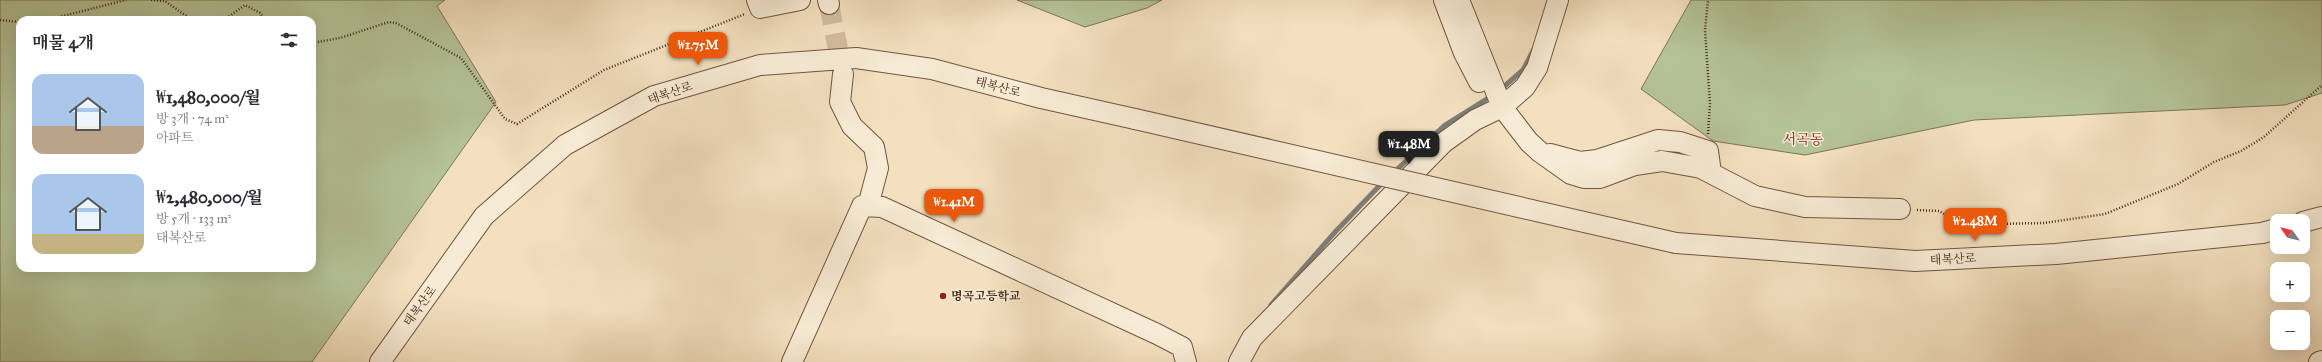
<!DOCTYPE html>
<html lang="ko">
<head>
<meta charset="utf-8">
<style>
	body { margin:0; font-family:"IM FELL Great Primer","Noto Serif KR",serif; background:#f7f7f7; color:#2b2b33; height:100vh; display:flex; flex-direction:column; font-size:15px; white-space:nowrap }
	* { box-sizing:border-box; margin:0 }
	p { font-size:13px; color:#7c7c81 }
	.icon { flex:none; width:22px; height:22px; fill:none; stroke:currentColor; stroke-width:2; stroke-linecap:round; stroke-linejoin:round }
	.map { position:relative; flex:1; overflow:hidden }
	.sheet { position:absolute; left:16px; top:16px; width:300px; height:256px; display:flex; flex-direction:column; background:#fff; border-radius:12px; box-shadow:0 4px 16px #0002 }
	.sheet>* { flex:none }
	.needle { width:26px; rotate:304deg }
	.fabs { position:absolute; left:2270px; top:214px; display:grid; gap:8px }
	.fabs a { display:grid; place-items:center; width:40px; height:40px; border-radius:8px; background:#fff; box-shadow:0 4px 16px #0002; font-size:20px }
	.price { position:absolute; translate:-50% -34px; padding:0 9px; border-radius:8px; background:#ea580c; color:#fff; font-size:13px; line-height:26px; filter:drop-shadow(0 1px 2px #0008) }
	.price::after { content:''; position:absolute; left:50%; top:24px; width:12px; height:9px; margin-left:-6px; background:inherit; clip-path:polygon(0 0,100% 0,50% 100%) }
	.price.active { background:#222; color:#fff }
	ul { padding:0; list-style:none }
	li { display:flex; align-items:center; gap:12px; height:100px; padding:0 16px }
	li span { display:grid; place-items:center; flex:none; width:112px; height:80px; border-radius:12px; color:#555 }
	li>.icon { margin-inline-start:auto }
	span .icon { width:48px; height:48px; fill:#fffc; stroke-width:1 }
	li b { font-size:17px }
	h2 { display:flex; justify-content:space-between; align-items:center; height:48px; padding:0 16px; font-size:17px }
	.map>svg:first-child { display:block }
	.green { fill:#b4c397; stroke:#7e7456; fill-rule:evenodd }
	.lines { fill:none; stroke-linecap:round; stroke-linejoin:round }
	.stream { stroke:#7d7f7a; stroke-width:5 }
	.minor-tunnel { stroke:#d1bb9d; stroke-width:20; stroke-dasharray:20 10; stroke-linecap:butt }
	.minor-casing { stroke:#735440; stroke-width:22 }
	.path { stroke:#482616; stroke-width:2.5; stroke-dasharray:1 2; stroke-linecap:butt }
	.minor { stroke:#f7ebd5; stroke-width:20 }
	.minor-bridge-casing { stroke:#735440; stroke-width:22; stroke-linecap:butt }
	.minor-bridge { stroke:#f7ebd5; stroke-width:20 }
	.poi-dot { fill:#8f2418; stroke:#f7ebd5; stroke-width:1.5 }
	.labels { text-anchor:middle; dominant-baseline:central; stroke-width:3; stroke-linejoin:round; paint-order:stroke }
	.street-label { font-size:12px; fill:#482616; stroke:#f7ebd5 }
	.poi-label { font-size:12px; font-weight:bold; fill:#482616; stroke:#f7ebd5; text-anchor:start }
	.quarter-label { font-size:14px; fill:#7a1f14; stroke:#f7ebd5 }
</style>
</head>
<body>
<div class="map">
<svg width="2322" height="362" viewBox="0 0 2322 362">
	<rect width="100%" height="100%" fill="#f3e0bf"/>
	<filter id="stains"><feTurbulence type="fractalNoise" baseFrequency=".005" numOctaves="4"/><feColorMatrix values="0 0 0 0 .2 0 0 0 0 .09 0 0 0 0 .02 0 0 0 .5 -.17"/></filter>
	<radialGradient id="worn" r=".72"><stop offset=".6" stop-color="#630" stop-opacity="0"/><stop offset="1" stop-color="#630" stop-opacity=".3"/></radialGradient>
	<!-- green -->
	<path class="green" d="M0,0h445l-8,6 59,96 -184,260h-312zM20,20h292v248h-292z
		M1017,0h145l-15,8 -62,19z
		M1691,0h631v93l-37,12 -311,15 -169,35 -92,-14 -72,-52z"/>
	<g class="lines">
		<!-- stream -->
		<path class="stream" d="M1500,90l23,-20 11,-21
			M1393,173l52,-48 48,-30
			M1271,305l65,-74 48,-50"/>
		<!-- minor-tunnel -->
		<path class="minor-tunnel" d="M829,4l14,70"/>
		<!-- minor casing -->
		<g class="minor-casing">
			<path id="minor" d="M757,0l3,8 40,-8
				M828,0l1,4
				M1444,0l20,53 15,29
				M1558,0l-21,68 -12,19 -23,20 27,35 11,10 31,22 13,4h16l35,-13 27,-4 39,7 54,28 50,11 95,2
				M843,74l-3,28 12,24 22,21 4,21 -10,38
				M1550,154l30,8 17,-2 61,-20 22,2 28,9 3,22
				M2303,222l19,-5
				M1676,243l239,18 141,-7 206,-21 15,-4
				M380,362l104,-146 81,-71 89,-49 106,-31 96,-7 76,11 109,29 94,21
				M792,362l70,-156 20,1 275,127 25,13 4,15
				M1239,362l13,-24 191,-195 32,-23 27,-13 -43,-107
				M2319,362l3,-1"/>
		</g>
		<!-- path -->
		<path class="path" d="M151,0l14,1 27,19
			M0,20l20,2
			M47,20l79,-20
			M224,20l21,-15 15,8 5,7
			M312,43l28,-5 49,-16 7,1 65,35 44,61 12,5 87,-54 141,-56
			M1708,134l2,-30 -5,-74 3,-30
			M1917,210l22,1 19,11 34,2 52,-1 61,-9 73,-30 36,-22 27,-11 23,-14 58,-52"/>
		<!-- minor -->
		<use href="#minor" class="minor"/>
		<!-- minor-bridge casing -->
		<g class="minor-bridge-casing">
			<path id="minor-bridge" d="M1135,119l541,124"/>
		</g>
		<!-- minor-bridge -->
		<use href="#minor-bridge" class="minor-bridge"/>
	</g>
	<!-- markers -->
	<circle class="poi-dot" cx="943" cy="296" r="4"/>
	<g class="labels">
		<!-- street labels -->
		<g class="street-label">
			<text transform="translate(998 87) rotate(15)">태복산로</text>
			<text transform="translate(670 93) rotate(-19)">태복산로</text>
			<text transform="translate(1953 259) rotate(-3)">태복산로</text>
			<text transform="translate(420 306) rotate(-54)">태복산로</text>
		</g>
		<!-- poi labels -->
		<g class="poi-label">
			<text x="951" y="296">명곡고등학교</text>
		</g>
		<!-- quarter labels -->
		<g class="quarter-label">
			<text x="1803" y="139">서곡동</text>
		</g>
	</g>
	<rect width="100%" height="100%" filter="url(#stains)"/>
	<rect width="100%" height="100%" fill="url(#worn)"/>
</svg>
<div class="fabs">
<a><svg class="needle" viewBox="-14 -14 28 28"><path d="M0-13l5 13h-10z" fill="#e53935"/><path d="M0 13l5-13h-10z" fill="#7c7c81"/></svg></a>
<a>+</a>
<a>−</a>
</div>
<b class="price" style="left:698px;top:66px">₩1.75M</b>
<b class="price active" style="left:1409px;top:165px">₩1.48M</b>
<b class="price" style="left:954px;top:223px">₩1.41M</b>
<b class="price" style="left:1975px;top:242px">₩2.48M</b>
<section class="sheet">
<h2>매물 4개<svg class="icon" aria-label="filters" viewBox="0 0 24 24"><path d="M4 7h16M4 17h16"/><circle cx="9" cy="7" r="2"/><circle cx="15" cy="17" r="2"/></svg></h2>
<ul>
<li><span style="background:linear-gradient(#a9c7e8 65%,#b9a48a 0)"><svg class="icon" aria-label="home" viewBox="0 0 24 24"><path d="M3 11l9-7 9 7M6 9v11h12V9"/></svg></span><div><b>₩1,480,000/월</b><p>방 3개 · 74 m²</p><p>아파트</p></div></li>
<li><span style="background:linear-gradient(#a9c7e8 75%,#c2b280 0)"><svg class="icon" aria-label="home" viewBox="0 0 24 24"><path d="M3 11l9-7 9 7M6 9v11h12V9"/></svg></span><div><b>₩2,480,000/월</b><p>방 5개 · 133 m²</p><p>태복산로</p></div></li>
</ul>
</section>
</div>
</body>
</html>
